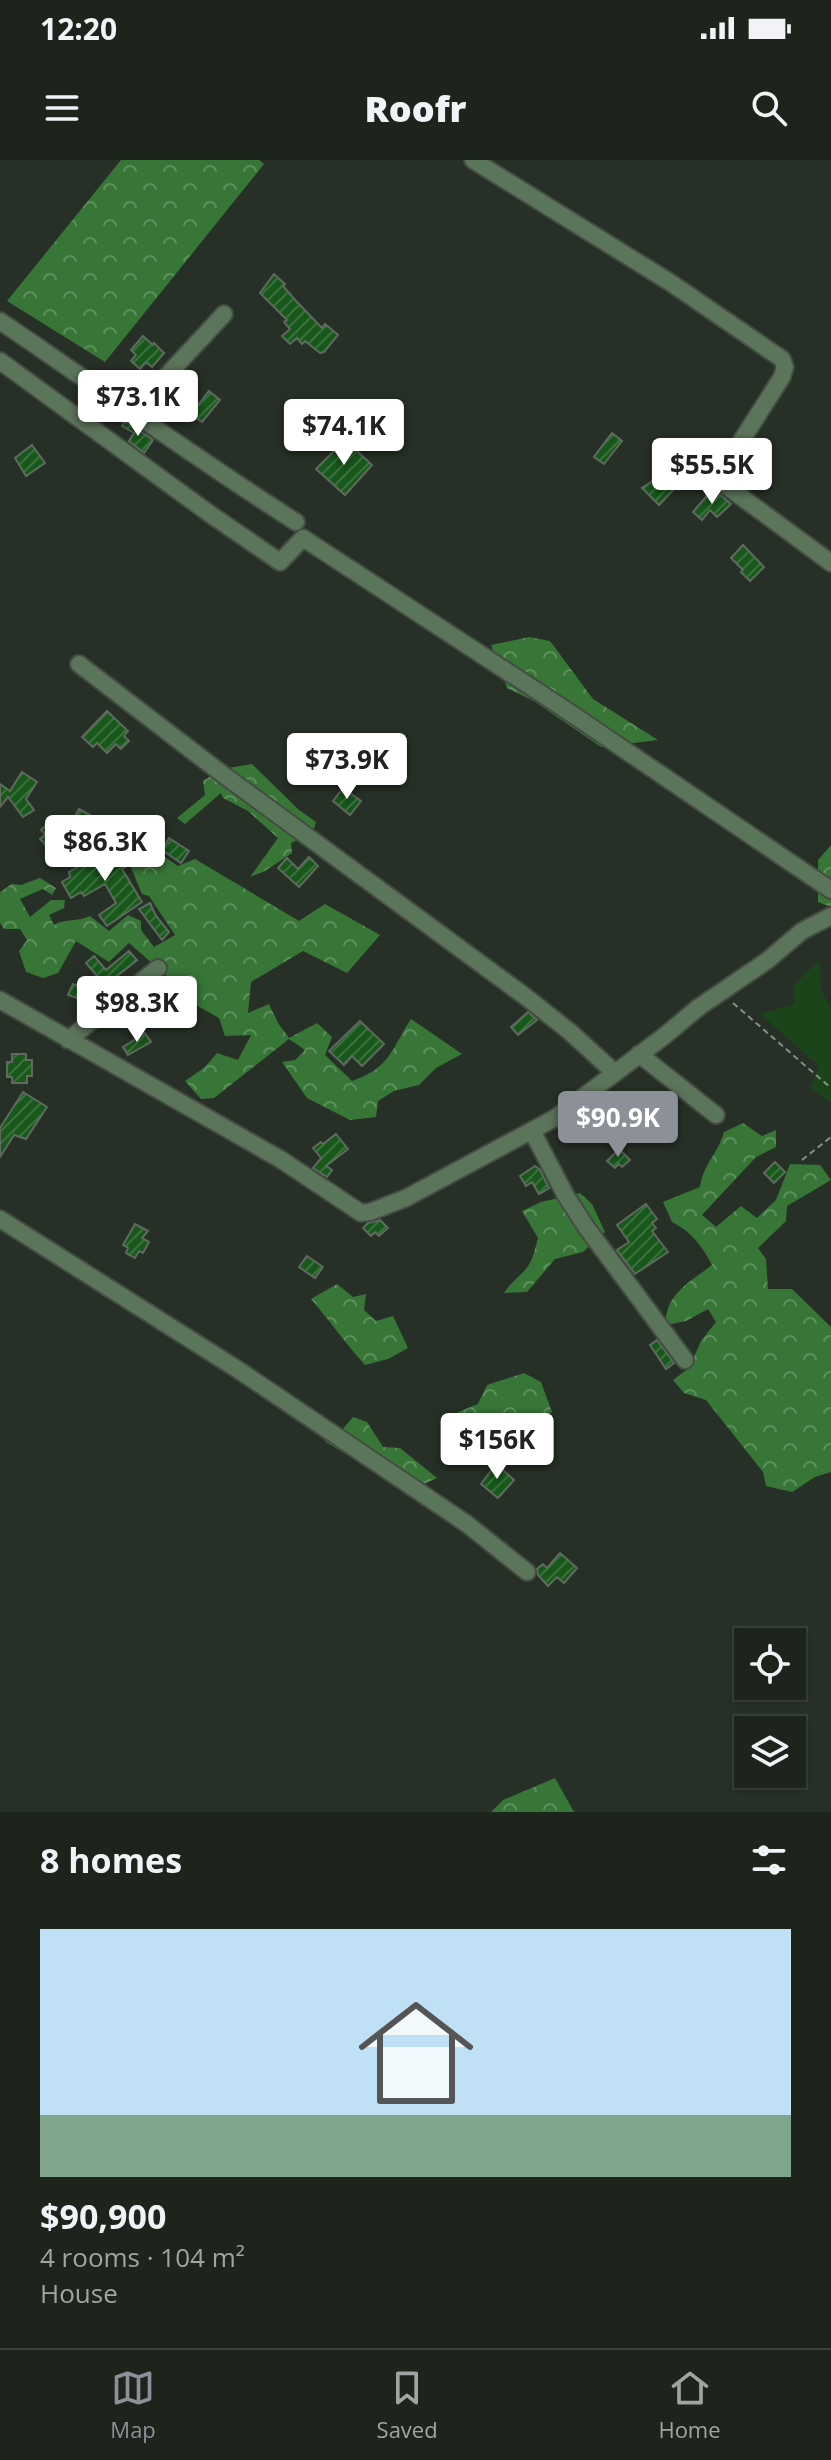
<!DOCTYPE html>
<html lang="en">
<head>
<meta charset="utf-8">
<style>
	body { margin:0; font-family:"Open Sans",sans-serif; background:#252c25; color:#f1f3f6; height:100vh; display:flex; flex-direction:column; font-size:30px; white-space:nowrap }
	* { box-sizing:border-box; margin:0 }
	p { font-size:26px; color:#a0a4a3 }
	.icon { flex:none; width:44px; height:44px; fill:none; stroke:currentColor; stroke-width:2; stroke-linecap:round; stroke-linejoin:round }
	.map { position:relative; height:1652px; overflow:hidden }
	.sheet { display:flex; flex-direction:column; background:#1d241c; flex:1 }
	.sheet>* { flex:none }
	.tools { position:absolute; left:734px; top:1468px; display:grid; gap:16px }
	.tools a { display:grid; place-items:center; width:72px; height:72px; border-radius:0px; background:#1d241c; box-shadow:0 2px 6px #0004,0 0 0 2px #3b413b; font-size:40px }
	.price { position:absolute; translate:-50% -68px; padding:0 18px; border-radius:8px; background:#fff; color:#222; font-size:26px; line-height:52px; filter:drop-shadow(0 2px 4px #0008) }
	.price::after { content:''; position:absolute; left:50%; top:48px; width:24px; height:18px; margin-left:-12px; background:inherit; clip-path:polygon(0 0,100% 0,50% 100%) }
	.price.selected { background:#8c9099; color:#fff }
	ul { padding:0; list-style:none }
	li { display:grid; align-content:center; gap:16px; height:424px; padding:0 40px }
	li+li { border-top:2px solid #3b413b }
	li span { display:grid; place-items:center; height:248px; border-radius:0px; color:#555 }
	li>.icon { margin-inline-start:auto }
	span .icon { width:144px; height:144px; fill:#fffc; stroke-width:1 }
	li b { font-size:34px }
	h2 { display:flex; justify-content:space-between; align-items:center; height:96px; padding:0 40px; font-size:34px }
	.status { display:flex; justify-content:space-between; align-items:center; height:56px; padding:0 40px; background:#1d241c; direction:ltr }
	.status svg { height:22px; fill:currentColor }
	header { display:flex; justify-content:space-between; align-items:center; height:104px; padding:0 40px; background:#1d241c; font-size:36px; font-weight:800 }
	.dock { display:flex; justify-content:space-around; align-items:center; height:112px; border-top:2px solid #3b413b; background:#1d241c; font-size:22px; color:#a0a4a3 }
	.dock a { display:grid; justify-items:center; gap:4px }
	.dock .selected { color:#8c9099 }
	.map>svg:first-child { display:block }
	.green { fill:#1b441b }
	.forest { fill:url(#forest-crowns) }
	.building { fill:url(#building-hatch); stroke:#5f6a5e; stroke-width:2 }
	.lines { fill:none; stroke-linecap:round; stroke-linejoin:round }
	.minor-casing { stroke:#444c43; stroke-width:20 }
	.path { stroke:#878f87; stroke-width:2; stroke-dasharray:6 4; stroke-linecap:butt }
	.minor { stroke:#5b755a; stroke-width:16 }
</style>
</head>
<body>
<div class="status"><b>12:20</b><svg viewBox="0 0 49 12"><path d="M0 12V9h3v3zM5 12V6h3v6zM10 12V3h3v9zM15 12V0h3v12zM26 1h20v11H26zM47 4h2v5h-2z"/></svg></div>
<header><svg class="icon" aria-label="menu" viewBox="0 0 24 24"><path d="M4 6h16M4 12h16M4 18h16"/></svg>Roofr<svg class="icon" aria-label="search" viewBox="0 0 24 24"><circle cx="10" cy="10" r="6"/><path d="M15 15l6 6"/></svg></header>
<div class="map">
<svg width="831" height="1652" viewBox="0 0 831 1652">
	<defs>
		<pattern id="forest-crowns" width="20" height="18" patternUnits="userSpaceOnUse" patternTransform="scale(2)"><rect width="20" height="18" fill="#387638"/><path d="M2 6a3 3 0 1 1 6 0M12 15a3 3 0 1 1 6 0" fill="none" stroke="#5e905e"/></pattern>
		<pattern id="building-hatch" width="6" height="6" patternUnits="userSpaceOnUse" patternTransform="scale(2)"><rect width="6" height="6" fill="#18591b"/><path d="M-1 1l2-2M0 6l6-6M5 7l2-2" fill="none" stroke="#39713c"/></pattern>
	</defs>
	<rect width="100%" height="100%" fill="#273026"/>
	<!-- green -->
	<path class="green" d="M819,800l2,30 10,18v95l-21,-15 9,-22 -59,-52 34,-10v-19z"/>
	<!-- forest -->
	<path class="forest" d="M121,0h138l5,4 -159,198 -98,-61z
		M529,477l21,4 43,58 65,41 -57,7 -67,-46 -27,-13 -16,-43z
		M252,604l47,46 17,12 -3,10 -22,11 1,10 -27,18 -15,6 28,-39 -30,-27 -25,-13 -2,-5 -36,31 -8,-6 28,-23 -2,-14 19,-12z
		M137,660l28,18 -9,13 22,15 17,-7 104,62 26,-17 55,31 -33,38 -44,-22 -52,31 -3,31 21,-9 9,19 11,15 28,-15 15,14 -7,18 27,26c39,-14 38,-30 59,-62l51,35 -26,14 -17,17 -25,6 -16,10 -2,16 -26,3 -43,-22 -25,-36 13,-2 10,-10 -16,-11 -75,59 -13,1 -16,-18 20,-14 12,-14 21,7 13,-25 -26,1 -6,-18 -32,-18 -9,-14 -49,-43 -20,19 -33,-21 -18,32 -15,5 -17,-6 -7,-21 8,-11 -7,-11h-16l-4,-6v-31l12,-8 9,1 19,-7 16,10 -4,7 -9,-6 -23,10 10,18 21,-17h14l-1,8 -15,7 5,10c11,-7 24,-3 36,-9l19,15 19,-16 13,6v9l13,17 21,-12 -26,-39 -7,-2 -23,-55z
		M831,685v62l-13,-5v-42z
		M743,963l19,13 14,-6v17l-20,10 -54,58 14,12 25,-21 16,12 19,-18 14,-36 30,1 11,15 -44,26 -1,15 -28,27 8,11 2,30h24l39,38v145l-16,5 -23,15 -26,-6 -3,-14 -57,-72 -22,-7 -11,-13 16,-12 12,-27 15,-19 -8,-13 -22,12 -20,4c-2,-30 24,-43 46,-60 -10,-19 -20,-33 -40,-43l-9,-20 37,-15c4,-25 17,-31 24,-55z
		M580,1033l12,11 13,28 -22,20 -28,7 -28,33 -23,1c6,-10 14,-15 22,-24 7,-9 9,-20 12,-31l-16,-27 19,-9z
		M337,1124l16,13 13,-3 -2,16 12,11 17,-5 15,32 -20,11 -23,6c-19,-21 -35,-44 -54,-66z
		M524,1213l17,9 11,30 -21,14 -19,27h-19l-43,-27 8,-14 20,-8 9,-19z
		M353,1257l14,5 16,25 17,1 37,30 -30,14 -81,-50 -10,-11 26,-1z
		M555,1618l19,34h-83l12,-12z"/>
	<!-- building -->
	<path class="building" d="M274,114l11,10 -2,2 13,15 26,27 3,-4 13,11 -14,17 -4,1 -15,-12 -3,3 -5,-6 -7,6 -8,-8 8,-7 -6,-7 3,-2 -27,-27z
		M143,176l10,9 1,-2 10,10 -12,14 -6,-5 -6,7 -9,-8 5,-6 -5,-5z
		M209,231l11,9 -18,22 -11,-8z
		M165,236l4,3 3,-3 11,8 -10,12 -4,-3 -3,3 -8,-6 2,-3 -3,-2z
		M125,261l28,19 -9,13 -15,-12 5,-8 -12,-7z
		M612,273l10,8 -18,23 -10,-7z
		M345,280l27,25 -27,30 -29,-26z
		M32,285l13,18 -19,13 -11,-18z
		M668,300l13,10 -11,13 5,5 -16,17 -17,-17 9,-6z
		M710,332l5,4 3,-3 13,11 -14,13 -7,-7 -8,10 -9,-8z
		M743,385l21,22 -14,14 -9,-9 2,-2 -12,-12z
		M107,551l21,20 -4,5 5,5 -8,8 -5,-5 -9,9 -10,-10 -4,4 -11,-10z
		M22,612l15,10 -11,17 8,11 -11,7 -15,-20 -8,10v-23l10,7z
		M343,628l18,13 -11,14 -17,-14z
		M79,649l20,11 -8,14 -8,-4 -19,18 -4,-5 -8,8 -12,-12 5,-5 -4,-4 7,-7 4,5 5,-5 9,9z
		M169,678l20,13 -8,12 -19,-13z
		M114,685l13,21 -5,3 20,33 -35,24 -8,-11 17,-12 -11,-19 -21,12 -3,-4 -10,6 -9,-16 8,-5 -1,-5z
		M309,697l9,9 -19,21 -21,-19 9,-10 11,11z
		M150,743l6,13 13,16 -7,8 -23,-31z
		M129,791l8,9 -24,19 4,6 -28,22 -6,-7 -15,-5 5,-11 12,4 13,-11 -12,-14 8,-7 12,14z
		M528,852l9,8 -19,15 -7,-8z
		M360,861l24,23 -22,22 -10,-10 -8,9 -15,-14z
		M145,873l6,9 -23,13 -5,-8z
		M12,894h14v6h6v16h-5v7h-15v-6h-5v-15h5z
		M23,932l24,15 -21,32 -12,-4 -14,22v-29z
		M336,974l12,15 -22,17 6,4 -5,7 -14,-9 8,-10 -8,-10 8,-6 2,2z
		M619,989l11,11 -8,7 -3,-3 -4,4 -8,-7z
		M775,1002l10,10 -11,11 -10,-10z
		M535,1006l5,4 9,18 -10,6 -7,-12 -6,4 -6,-10z
		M646,1044l11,15 -5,4 4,5 -4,3 16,21 -33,22 -18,-24 12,-8 -12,-17z
		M380,1060l8,8 -9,8 -4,-4 -4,4 -8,-8 5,-5z
		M135,1064l13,7 -6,7 7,4 -6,11 -4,-2 -4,7 -9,-5 2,-5 -5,-3z
		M307,1096l16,11 -8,11 -16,-11z
		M657,1180l17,23 -8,6 -16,-24z
		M496,1304l18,16 -16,18 -17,-14z
		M560,1393l17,15 -13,15 -7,-6 -9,9 -10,-11 -1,-6 6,-5 4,4z"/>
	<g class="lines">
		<!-- minor casing -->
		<g class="minor-casing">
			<path id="minor" d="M473,0l198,123 111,76 3,8 -3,10 -65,102 114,84
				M0,161c99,67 195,137 296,201
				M0,201l210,153 70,48 23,-24 260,170 268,182
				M133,252l91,-98
				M79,504l142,109 305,224 43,34 45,41
				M0,840l280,159 81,54 9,-1 36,-14 149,-80 108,-81 36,-30 69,-47 34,-29 29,-15
				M68,880l90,-72
				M639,894l77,61
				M532,971l34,65 20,31 99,133
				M0,1059l237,150 230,155 60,48"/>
		</g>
		<!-- path -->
		<path class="path" d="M733,843l98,85
			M802,1000l29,-23"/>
		<!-- minor -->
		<use href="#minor" class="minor"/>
	</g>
</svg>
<div class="tools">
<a><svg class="icon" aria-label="locate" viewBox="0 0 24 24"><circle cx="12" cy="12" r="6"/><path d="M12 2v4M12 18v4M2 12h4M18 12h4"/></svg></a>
<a><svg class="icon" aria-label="layers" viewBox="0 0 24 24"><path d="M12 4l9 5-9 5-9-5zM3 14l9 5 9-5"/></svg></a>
</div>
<b class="price" style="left:138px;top:278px">$73.1K</b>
<b class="price" style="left:344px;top:307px">$74.1K</b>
<b class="price" style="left:712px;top:346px">$55.5K</b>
<b class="price" style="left:347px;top:641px">$73.9K</b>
<b class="price" style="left:105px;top:723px">$86.3K</b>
<b class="price" style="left:137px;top:884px">$98.3K</b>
<b class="price selected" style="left:618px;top:999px">$90.9K</b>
<b class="price" style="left:497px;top:1321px">$156K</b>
</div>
<section class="sheet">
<h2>8 homes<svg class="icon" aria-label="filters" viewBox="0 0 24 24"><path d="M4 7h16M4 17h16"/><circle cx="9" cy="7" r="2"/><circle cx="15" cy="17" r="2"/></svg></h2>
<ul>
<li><span style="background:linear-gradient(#bfe0f5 75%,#7fa58c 0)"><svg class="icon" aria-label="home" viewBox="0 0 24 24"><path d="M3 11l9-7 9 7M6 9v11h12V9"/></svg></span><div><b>$90,900</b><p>4 rooms · 104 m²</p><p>House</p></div></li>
</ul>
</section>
<nav class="dock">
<a class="selected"><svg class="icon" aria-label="map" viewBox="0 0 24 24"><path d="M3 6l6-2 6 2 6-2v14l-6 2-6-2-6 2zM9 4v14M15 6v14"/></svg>Map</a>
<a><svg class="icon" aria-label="saved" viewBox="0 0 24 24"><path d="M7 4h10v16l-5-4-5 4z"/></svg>Saved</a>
<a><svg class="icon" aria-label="home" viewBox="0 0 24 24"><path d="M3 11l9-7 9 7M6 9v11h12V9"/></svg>Home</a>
</nav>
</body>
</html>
